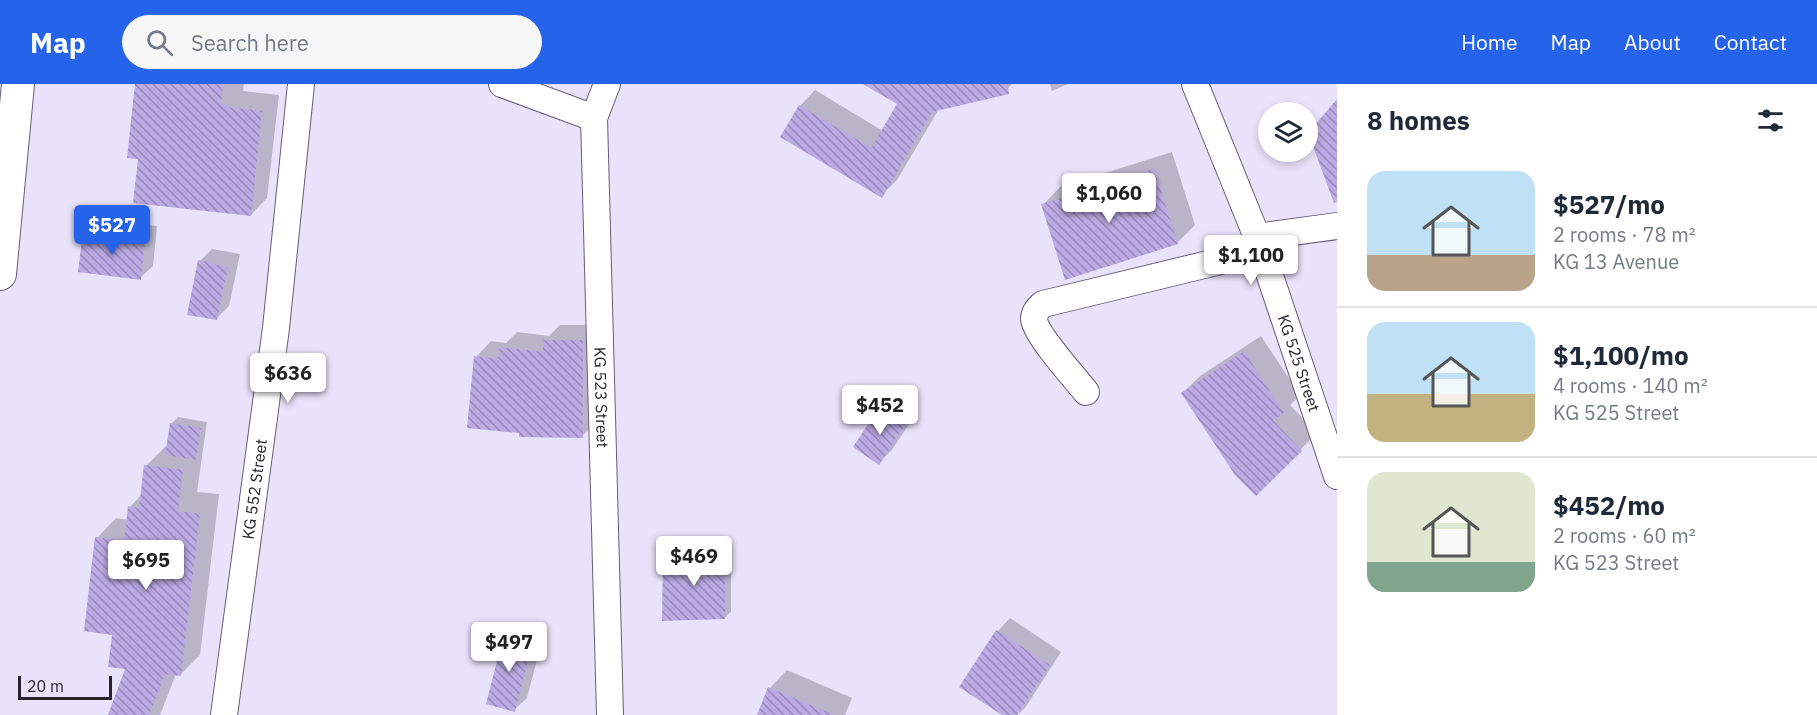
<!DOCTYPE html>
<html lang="en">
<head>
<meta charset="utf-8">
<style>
	body { margin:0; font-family:"IBM Plex Sans",sans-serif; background:#f6f6f7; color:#1f2937; height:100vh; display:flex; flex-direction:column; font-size:22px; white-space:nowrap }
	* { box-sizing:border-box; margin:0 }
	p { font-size:20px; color:#747a83 }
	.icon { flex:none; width:33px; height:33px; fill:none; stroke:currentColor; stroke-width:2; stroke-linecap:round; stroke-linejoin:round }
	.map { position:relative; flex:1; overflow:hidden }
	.drawer { display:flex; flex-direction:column; background:#fff; width:480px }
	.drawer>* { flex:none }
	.buttons { position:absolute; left:1258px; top:18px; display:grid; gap:12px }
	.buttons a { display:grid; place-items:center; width:60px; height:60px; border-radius:50%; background:#fff; box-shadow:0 3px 9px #0003; font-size:30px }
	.scale { position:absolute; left:18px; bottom:15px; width:94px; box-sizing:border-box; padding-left:6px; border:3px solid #25222b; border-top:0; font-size:16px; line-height:21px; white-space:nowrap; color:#25222b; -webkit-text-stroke:4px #e9e2fb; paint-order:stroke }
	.price { position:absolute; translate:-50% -51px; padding:0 14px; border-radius:6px; background:#fff; color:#222; font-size:20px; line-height:39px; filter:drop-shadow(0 2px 3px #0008) }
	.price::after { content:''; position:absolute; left:50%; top:36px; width:18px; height:14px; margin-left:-9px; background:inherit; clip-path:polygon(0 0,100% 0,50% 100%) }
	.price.selected { background:#2563eb; color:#fff }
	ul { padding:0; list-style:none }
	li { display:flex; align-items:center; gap:18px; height:150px; padding:0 30px }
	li+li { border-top:2px solid #e0e1e3 }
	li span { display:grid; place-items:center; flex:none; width:168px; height:120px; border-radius:18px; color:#555 }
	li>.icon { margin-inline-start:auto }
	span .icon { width:72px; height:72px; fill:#fffc; stroke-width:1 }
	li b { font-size:26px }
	h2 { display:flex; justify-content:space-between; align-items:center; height:72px; padding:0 30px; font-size:26px }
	header { display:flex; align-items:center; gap:36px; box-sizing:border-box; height:84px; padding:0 30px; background:#2563eb; color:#fff }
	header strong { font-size:28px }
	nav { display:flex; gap:33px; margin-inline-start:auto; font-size:21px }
	.search { width:420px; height:54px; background:#f6f6f7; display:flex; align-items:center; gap:15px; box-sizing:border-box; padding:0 21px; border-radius:33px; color:#747a83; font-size:22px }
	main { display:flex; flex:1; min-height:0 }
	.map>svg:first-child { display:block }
	.shadow { fill:#0003 }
	.building { fill:url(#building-back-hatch) }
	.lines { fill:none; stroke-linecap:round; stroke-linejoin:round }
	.minor-casing { stroke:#655f75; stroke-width:28 }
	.tertiary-casing { stroke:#655f75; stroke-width:34 }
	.minor { stroke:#fff; stroke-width:26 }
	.tertiary { stroke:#fff; stroke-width:32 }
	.labels { text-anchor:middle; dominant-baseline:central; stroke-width:5; stroke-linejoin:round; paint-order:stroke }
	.street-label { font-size:16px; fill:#25222b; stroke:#e9e2fb }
</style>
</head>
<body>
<header>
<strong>Map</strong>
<div class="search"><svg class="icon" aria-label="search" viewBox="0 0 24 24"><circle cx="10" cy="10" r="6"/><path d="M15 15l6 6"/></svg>Search here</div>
<nav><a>Home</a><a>Map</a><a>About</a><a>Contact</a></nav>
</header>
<main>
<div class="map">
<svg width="1337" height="631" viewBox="0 0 1337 631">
	<defs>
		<pattern id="building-back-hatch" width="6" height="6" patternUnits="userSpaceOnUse" patternTransform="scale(1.5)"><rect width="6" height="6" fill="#bbaae4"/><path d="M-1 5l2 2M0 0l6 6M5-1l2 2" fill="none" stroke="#988ab9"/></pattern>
	</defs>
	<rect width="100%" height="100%" fill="#e9e2fb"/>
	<!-- shadow -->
	<path class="shadow" d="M137,0h107l-1,7 36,4 -12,103 -16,17 -112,-57z
		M866,0h146l-11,11 -62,14 -42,71 -16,16 -81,-90 15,-16 68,41 16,-27z
		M1050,0h18l-16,7z
		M1172,68l23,73 -18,18 -134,-38 17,-18z
		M97,135l60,7 -4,40 -13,12 -56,-46z
		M212,165l28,5 -11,52 -13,13 -16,-58z
		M560,241h38v96l-16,15 -61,-4 -45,-75 15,-16 15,2 11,-11 32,4z
		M1261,252l39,59 -10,10 27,28 -61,61 -73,-101 17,-17z
		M894,311l24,16 -27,40 -13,12 3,-56z
		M178,333l29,5 -10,70 22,2 -19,161 -19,19h-5l-16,41h-50l17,-47 -14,-35 -16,-95 19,-20 12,2 2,-13 12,-13 4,-28 20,-20 2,1 3,-23z
		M731,463v65l-7,6 -60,-64 6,-6z
		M1010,534l51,34 -36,56 -8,7h-13l-43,-28 37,-56z
		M518,538l27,7 -18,69 -13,12 -9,-75z
		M787,586l65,28 -7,17h-86l11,-27z"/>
	<!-- building -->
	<path class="building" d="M135,0h88l-2,20 6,1v2l35,4 -11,105 -118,-13 5,-44 -11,-1z
		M863,0h145l1,10 -77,18 -50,86 -102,-61 19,-32 72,43 26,-44z
		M1337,15v103l-3,1 -26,-70z
		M1154,85l24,75 -113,36 -24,-76z
		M83,147l62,8 -4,41 -63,-8z
		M198,176l30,7 -11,53 -30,-5z
		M543,256h40v98l-64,-1v-4l-52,-5 7,-72 24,3 2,-12 43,5z
		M1244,267l40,62 -11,7 29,31 -46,45 -21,-21 -54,-82z
		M880,322l26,18 -27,41 -26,-18z
		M170,339l31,5 -5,32 -31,-5z
		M144,381l39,5 -5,41 22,3 -19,162 -16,-2 -16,41h-41l17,-46 -17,-2 4,-32 -28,-4 11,-94 29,4 4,-35 11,2z
		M663,469h62v66l-63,2z
		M996,546l54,35 -33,50h-15l-43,-28z
		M504,550l29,8 -18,70 -29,-8z
		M768,603l66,28h-77z"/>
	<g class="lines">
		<!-- minor casing -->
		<g class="minor-casing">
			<g id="minor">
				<path d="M502,0l92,34"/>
				<path id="s1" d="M607,0l-13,34 16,597"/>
				<path id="s2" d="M1195,0l62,153 80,239"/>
				<path d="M1257,153l80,-11"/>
				<path d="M1086,308c-11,-14 -51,-58 -52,-73 0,-7 4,-11 9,-15l219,-53"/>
				<path id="s3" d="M224,631l52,-387 25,-244"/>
			</g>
		</g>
		<!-- tertiary casing -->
		<g class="tertiary-casing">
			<path id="tertiary" d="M0,190l18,-190"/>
		</g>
		<!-- minor -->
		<use href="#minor" class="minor"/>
		<!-- tertiary -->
		<use href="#tertiary" class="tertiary"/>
	</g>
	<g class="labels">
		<!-- street labels -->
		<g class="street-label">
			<text stroke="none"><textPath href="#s2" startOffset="298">KG 525 Street</textPath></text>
			<text stroke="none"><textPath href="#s1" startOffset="316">KG 523 Street</textPath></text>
			<text stroke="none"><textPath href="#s3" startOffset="228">KG 552 Street</textPath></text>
		</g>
	</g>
</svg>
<div class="buttons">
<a><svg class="icon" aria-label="layers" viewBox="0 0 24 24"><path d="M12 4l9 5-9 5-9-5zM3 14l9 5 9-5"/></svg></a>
</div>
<div class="scale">20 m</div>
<b class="price" style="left:1109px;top:140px">$1,060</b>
<b class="price selected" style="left:112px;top:172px">$527</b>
<b class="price" style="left:1251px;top:202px">$1,100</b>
<b class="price" style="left:288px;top:320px">$636</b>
<b class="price" style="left:880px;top:352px">$452</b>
<b class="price" style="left:694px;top:503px">$469</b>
<b class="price" style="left:146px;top:507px">$695</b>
<b class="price" style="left:509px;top:589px">$497</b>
</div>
<section class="drawer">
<h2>8 homes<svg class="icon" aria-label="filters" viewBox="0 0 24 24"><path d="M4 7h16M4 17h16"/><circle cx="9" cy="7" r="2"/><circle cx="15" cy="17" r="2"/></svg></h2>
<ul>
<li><span style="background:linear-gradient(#bfe0f5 70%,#b9a48a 0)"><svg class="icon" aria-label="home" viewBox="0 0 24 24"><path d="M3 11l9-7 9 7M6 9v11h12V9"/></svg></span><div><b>$527/mo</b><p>2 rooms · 78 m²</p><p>KG 13 Avenue</p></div></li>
<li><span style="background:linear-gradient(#bfe0f5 60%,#c2b280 0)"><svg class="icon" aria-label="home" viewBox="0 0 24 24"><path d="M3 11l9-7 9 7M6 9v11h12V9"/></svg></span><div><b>$1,100/mo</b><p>4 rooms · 140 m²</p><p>KG 525 Street</p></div></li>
<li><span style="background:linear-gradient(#dfe7d0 75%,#7fa58c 0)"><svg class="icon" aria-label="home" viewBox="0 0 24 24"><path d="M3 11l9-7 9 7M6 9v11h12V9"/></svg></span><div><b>$452/mo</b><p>2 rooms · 60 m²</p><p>KG 523 Street</p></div></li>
</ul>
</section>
</main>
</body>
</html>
